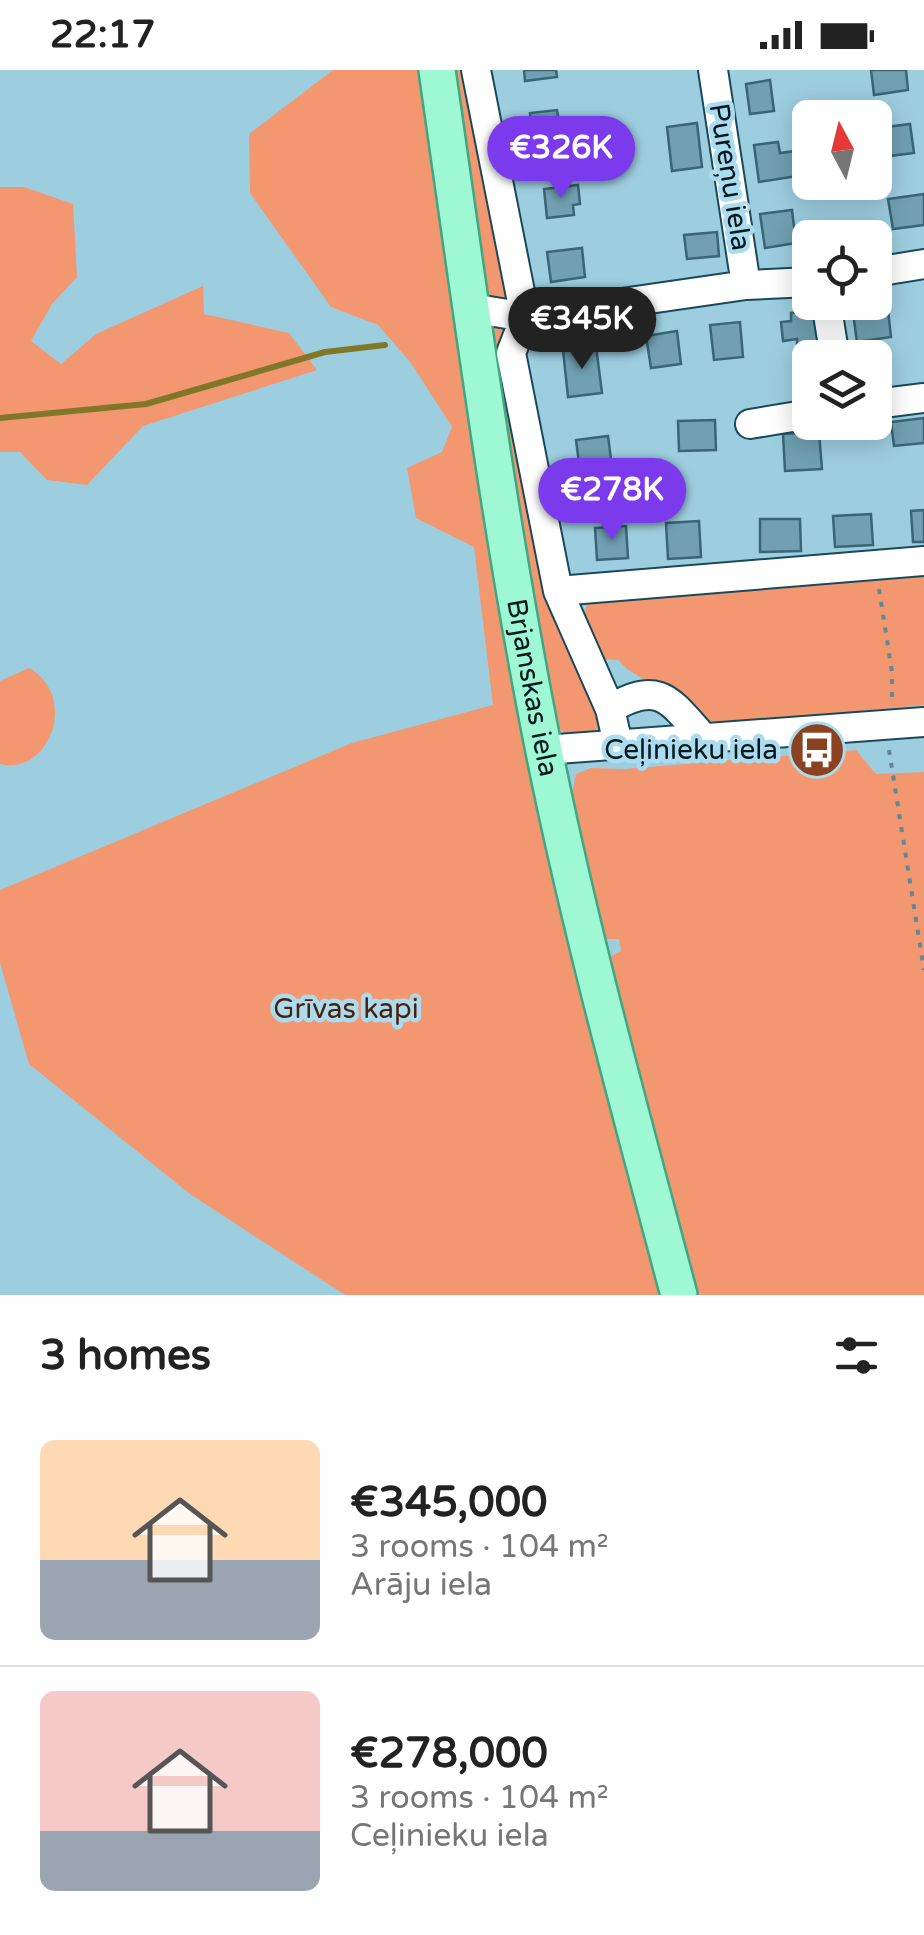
<!DOCTYPE html>
<html lang="en">
<head>
<meta charset="utf-8">
<style>
	body { margin:0; font-family:"Varela Round",sans-serif; background:#f6f6f6; color:#222; height:100vh; display:flex; flex-direction:column; font-size:38px; white-space:nowrap }
	* { box-sizing:border-box; margin:0 }
	p { font-size:32px; color:#767676 }
	.icon { flex:none; width:55px; height:55px; fill:none; stroke:currentColor; stroke-width:2; stroke-linecap:round; stroke-linejoin:round }
	.map { position:relative; height:1225px; overflow:hidden }
	.details { display:flex; flex-direction:column; background:#fff; flex:1 }
	.details>* { flex:none }
	.needle { width:65px; rotate:353deg }
	.controls { position:absolute; left:792px; top:30px; display:grid; gap:20px }
	.controls a { display:grid; place-items:center; width:100px; height:100px; border-radius:15px; background:#fff; box-shadow:0 5px 25px #0003; font-size:50px }
	.price { position:absolute; translate:-50% -85px; padding:0 22px; border-radius:35px; background:#7c3aed; color:#fff; font-size:32px; line-height:65px; filter:drop-shadow(0 2px 5px #0008) }
	.price::after { content:''; position:absolute; left:50%; top:60px; width:30px; height:22px; margin-left:-15px; background:inherit; clip-path:polygon(0 0,100% 0,50% 100%) }
	.price.active { background:#222; color:#fff }
	ul { padding:0; list-style:none }
	li { display:flex; align-items:center; gap:30px; height:250px; padding:0 40px }
	li+li { border-top:2px solid #e0e0e0 }
	li span { display:grid; place-items:center; flex:none; width:280px; height:200px; border-radius:15px; color:#555 }
	li>.icon { margin-inline-start:auto }
	span .icon { width:120px; height:120px; fill:#fffc; stroke-width:1 }
	li b { font-size:42px }
	h2 { display:flex; justify-content:space-between; align-items:center; height:120px; padding:0 40px; font-size:42px }
	.status { display:flex; justify-content:space-between; align-items:center; height:70px; padding:0 50px; background:#fff; direction:ltr }
	.status svg { height:28px; fill:currentColor }
	.map>svg:first-child { display:block }
	.green { fill:#f39771 }
	.lines { fill:none; stroke-linecap:round; stroke-linejoin:round }
	.stream { stroke:#807729; stroke-width:6 }
	.building { fill:#70a0b1; stroke:#386677; stroke-width:2.5 }
	.minor-casing { stroke:#1a4a59; stroke-width:32 }
	.major-casing { stroke:#3fa781; stroke-width:40 }
	.path { stroke:#628795; stroke-width:4; stroke-dasharray:5 8; stroke-linecap:butt }
	.minor { stroke:#fff; stroke-width:28 }
	.major { stroke:#9ef8d4; stroke-width:35 }
	.labels { text-anchor:middle; dominant-baseline:central; stroke-width:9; stroke-linejoin:round; paint-order:stroke }
	.street-label { font-size:28px; fill:#05181e; stroke:#aadbee }
	.poi-label { font-size:28px; fill:#05181e; stroke:#aadbee; text-anchor:end }
	.park-label { font-size:28px; fill:#4e1f09; stroke:#aadbee }
</style>
</head>
<body>
<div class="status"><b>22:17</b><svg viewBox="0 0 49 12"><path d="M0 12V9h3v3zM5 12V6h3v6zM10 12V3h3v9zM15 12V0h3v12zM26 1h20v11H26zM47 4h2v5h-2z"/></svg></div>
<div class="map">
<svg width="924" height="1225" viewBox="0 0 924 1225">
	<rect width="100%" height="100%" fill="#9dcee0"/>
	<!-- green -->
	<path class="green" d="M333,0h86l74,486 171,739h-319l-155,-101 -161,-130 -29,-101v-73l352,-147 141,-38 -19,-158 -58,-29 -9,-50 35,-16 10,-25 -41,-64 -33,-38 -47,-18 -81,-114 -1,-59z
		M447,0h14l52,236 -26,-10 -9,-8z
		M0,117h24l49,17 4,73 -25,27 -21,37 30,23 35,-30 107,-48 1,28 85,19 28,37 -174,56 -56,59 -40,-5 -27,-28h-20z
		M489,252l18,5 90,380 2,23 -33,5 -20,-21z
		M924,506v129l-206,20 -91,-56 -9,-9 -18,-1 -18,-40 7,-20z
		M29,598c50,28 21,108 -29,96v-83z
		M856,680l20,24 48,-2v523h-232l-87,-336 16,-8 -2,-12h-12l-10,-8 -27,-128 6,-29 15,-6 33,1z"/>
	<g class="lines">
		<!-- stream -->
		<path class="stream" d="M0,348l146,-14 179,-52 60,-7"/>
	</g>
	<!-- building -->
	<path class="building" d="M524,0h32l1,7 -32,4z
		M871,0h35l2,20 -34,5z
		M770,10l4,31 -24,3 -4,-30z
		M557,40l2,12 10,-1 2,18 -8,1 2,14 -30,3 -5,-44z
		M697,53l5,44 -30,4 -5,-44z
		M910,54l4,29 -32,4 -4,-29z
		M778,72l2,11 15,-2 3,25 -39,6 -5,-37z
		M578,115l2,19 -7,1 1,10 -27,3 -3,-29z
		M924,124v31l-31,4 -5,-30z
		M792,140l4,33 -31,5 -5,-34z
		M717,162l2,24 -32,3 -3,-24z
		M582,178l3,29 -34,5 -4,-30z
		M887,231l4,36 -34,5 -5,-36z
		M817,241l3,36 -23,2v-10l-14,2 -2,-19 10,-1v-8z
		M740,252l3,35 -29,3 -4,-35z
		M677,261l4,33 -30,4 -5,-32z
		M596,276l6,47 -34,4 -5,-47z
		M924,348v25l-30,3 -3,-24z
		M715,350l1,30 -37,1 -1,-30z
		M819,362l3,37 -37,2 -2,-37z
		M608,366l4,31 -32,4 -4,-31z
		M924,440v32h-11l-2,-31z
		M871,444l2,31 -38,2 -2,-31z
		M760,449h40l1,32 -41,1z
		M699,451l2,36 -33,2 -2,-36z
		M626,456l2,32 -31,2 -2,-32z"/>
	<g class="lines">
		<!-- minor casing -->
		<g class="minor-casing">
			<path id="minor" d="M476,0l49,247 -14,36 47,238 52,118 8,35
				M713,0l33,215
				M875,202l49,-8
				M826,232l9,56
				M471,238l54,9 221,-32 64,-3
				M875,334l49,-6
				M750,354l60,-10
				M558,521l366,-30
				M610,639c50,-30 60,-8 93,28
				M544,680l380,-28"/>
		</g>
		<!-- major casing -->
		<g class="major-casing">
			<g id="major">
				<path id="s1" d="M437,0c33,227 62,456 107,681 37,183 87,363 135,544"/>
			</g>
		</g>
		<!-- path -->
		<path class="path" d="M879,519l13,83v31
			M889,680l35,220"/>
		<!-- minor -->
		<use href="#minor" class="minor"/>
		<!-- major -->
		<use href="#major" class="major"/>
	</g>
	<!-- icons -->
	<defs>
		<g id="bus-disc" transform="scale(2.875)"><circle r="9.5" fill="#8a4222" stroke="#aadbee"/><path d="M-5-6H5V4H4V6H2V4H-2V6H-4V4H-5ZM-3.5-4V0h7V-4ZM-3.5 1.2v1.5H-2V1.2ZM2 1.2v1.5H3.5V1.2Z" fill="#fff"/></g>
	</defs>
	<g fill-rule="evenodd">
		<use href="#bus-disc" x="817" y="680"/>
	</g>
	<g class="labels">
		<!-- street labels -->
		<g class="street-label">
			<text transform="translate(730 107) rotate(81)">Pureņu iela</text>
			<text stroke="none"><textPath href="#s1" startOffset="625">Brjanskas iela</textPath></text>
		</g>
		<!-- poi labels -->
		<g class="poi-label">
			<text x="778" y="680">Ceļinieku iela</text>
		</g>
		<!-- park labels -->
		<g class="park-label">
			<text x="346" y="939">Grīvas kapi</text>
		</g>
	</g>
</svg>
<div class="controls">
<a><svg class="needle" viewBox="-14 -14 28 28"><path d="M0-13l5 13h-10z" fill="#e53935"/><path d="M0 13l5-13h-10z" fill="#767676"/></svg></a>
<a><svg class="icon" aria-label="locate" viewBox="0 0 24 24"><circle cx="12" cy="12" r="6"/><path d="M12 2v4M12 18v4M2 12h4M18 12h4"/></svg></a>
<a><svg class="icon" aria-label="layers" viewBox="0 0 24 24"><path d="M12 4l9 5-9 5-9-5zM3 14l9 5 9-5"/></svg></a>
</div>
<b class="price" style="left:561px;top:131px">€326K</b>
<b class="price active" style="left:582px;top:302px">€345K</b>
<b class="price" style="left:612px;top:473px">€278K</b>
</div>
<section class="details">
<h2>3 homes<svg class="icon" aria-label="filters" viewBox="0 0 24 24"><path d="M4 7h16M4 17h16"/><circle cx="9" cy="7" r="2"/><circle cx="15" cy="17" r="2"/></svg></h2>
<ul>
<li><span style="background:linear-gradient(#ffd9b3 60%,#9aa5b1 0)"><svg class="icon" aria-label="home" viewBox="0 0 24 24"><path d="M3 11l9-7 9 7M6 9v11h12V9"/></svg></span><div><b>€345,000</b><p>3 rooms · 104 m²</p><p>Arāju iela</p></div></li>
<li><span style="background:linear-gradient(#f6c9c9 70%,#9aa5b1 0)"><svg class="icon" aria-label="home" viewBox="0 0 24 24"><path d="M3 11l9-7 9 7M6 9v11h12V9"/></svg></span><div><b>€278,000</b><p>3 rooms · 104 m²</p><p>Ceļinieku iela</p></div></li>
</ul>
</section>
</body>
</html>
